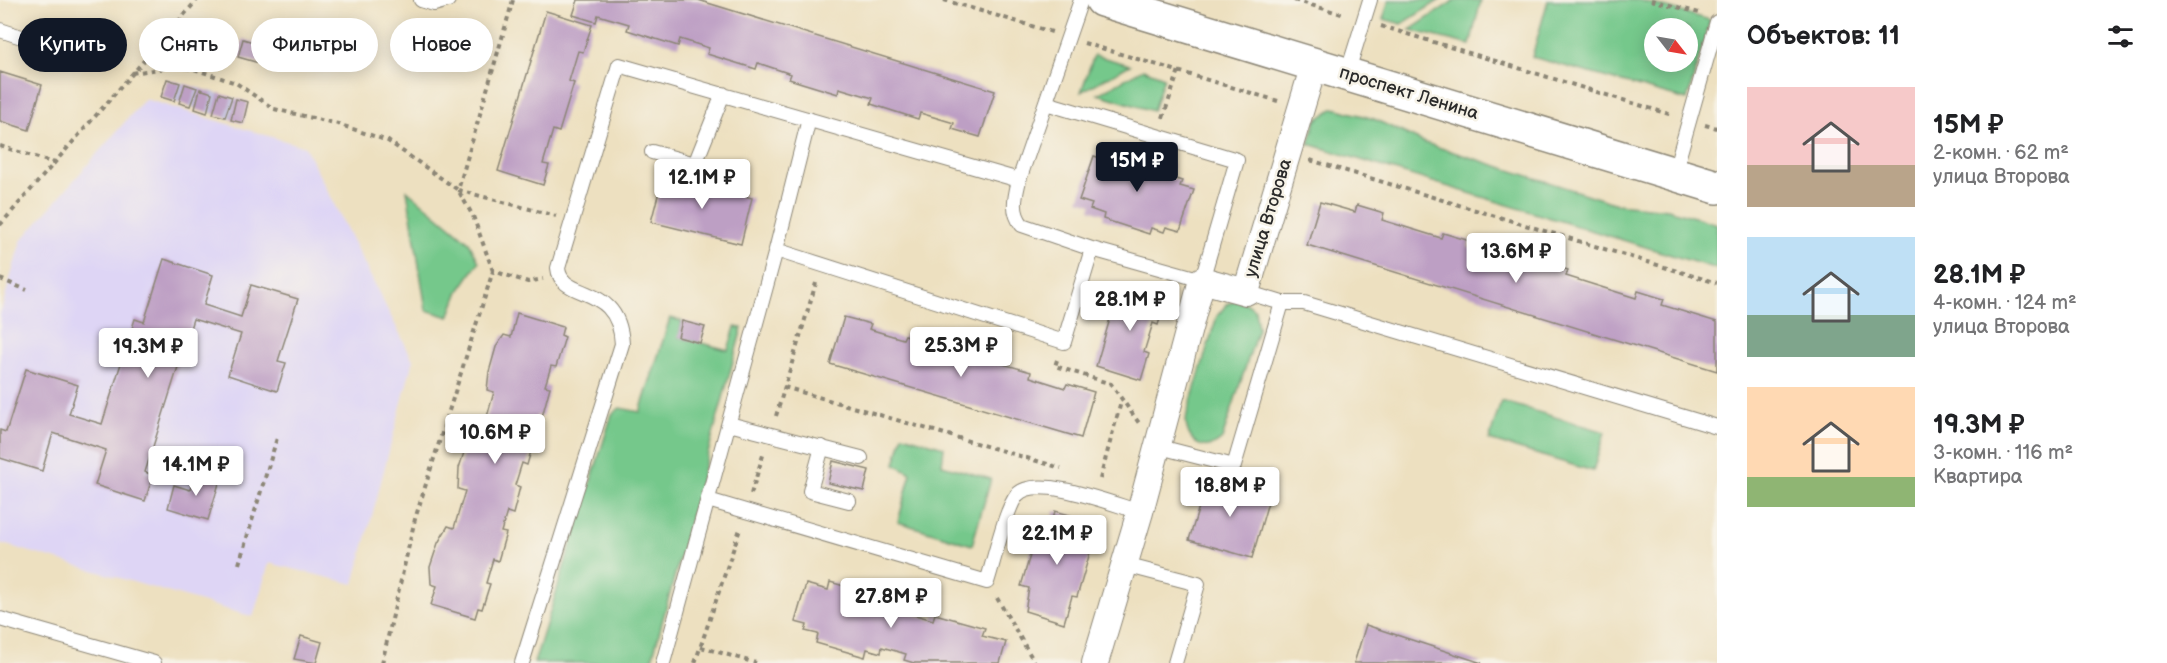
<!DOCTYPE html>
<html lang="ru">
<head>
<meta charset="utf-8">
<style>
	body { margin:0; font-family:"Balsamiq Sans",sans-serif; background:#f6f6f6; color:#202124; height:100vh; display:flex; flex-direction:column; font-size:22px; white-space:nowrap }
	* { box-sizing:border-box; margin:0 }
	p { font-size:20px; color:#757577 }
	.icon { flex:none; width:33px; height:33px; fill:none; stroke:currentColor; stroke-width:2; stroke-linecap:round; stroke-linejoin:round }
	.map { position:relative; flex:1; overflow:hidden }
	.drawer { display:flex; flex-direction:column; background:#fff; width:450px }
	.drawer>* { flex:none }
	.banner { position:absolute; left:18px; top:18px; width:570px; height:54px; display:flex; gap:12px }
	.needle { width:39px; rotate:121deg }
	.fabs { position:absolute; left:1644px; top:18px; display:grid; gap:12px }
	.fabs a { display:grid; place-items:center; width:54px; height:54px; border-radius:50%; background:#fff; box-shadow:0 3px 15px #0003; font-size:30px }
	.price { position:absolute; translate:-50% -51px; padding:0 14px; border-radius:6px; background:#fff; color:#222; font-size:20px; line-height:39px; filter:drop-shadow(0 2px 3px #0008) }
	.price::after { content:''; position:absolute; left:50%; top:36px; width:18px; height:14px; margin-left:-9px; background:inherit; clip-path:polygon(0 0,100% 0,50% 100%) }
	.price.selected { background:#111827; color:#fff }
	ul { padding:0; list-style:none }
	li { display:flex; align-items:center; gap:18px; height:150px; padding:0 30px }
	li span { display:grid; place-items:center; flex:none; width:168px; height:120px; border-radius:0px; color:#555 }
	li>.icon { margin-inline-start:auto }
	span .icon { width:72px; height:72px; fill:#fffc; stroke-width:1 }
	li b { font-size:26px }
	h2 { display:flex; justify-content:space-between; align-items:center; height:72px; padding:0 30px; font-size:26px }
	.pill { padding:0 21px; border-radius:27px; background:#fff; box-shadow:0 3px 15px #0003; font-size:21px; line-height:54px }
	.pill.selected { background:#111827; color:#fff }
	main { display:flex; flex:1; min-height:0 }
	.map>svg:first-child { display:block }
	.built { fill:#ded5f5 }
	.industrial { fill:#c3c1db }
	.green { fill:#75c88b; stroke:#507a5b; stroke-width:1.5; fill-rule:evenodd }
	.building { fill:#bd9fc4 }
	.lines { fill:none; stroke-linecap:round; stroke-linejoin:round }
	.service-casing { stroke:#8c8676; stroke-width:16 }
	.minor-casing { stroke:#8c8676; stroke-width:28 }
	.secondary-casing { stroke:#8c8676; stroke-width:36 }
	.path { stroke:#8c8676; stroke-width:4; stroke-dasharray:4.5 4.5; stroke-linecap:butt }
	.service { stroke:#fff; stroke-width:14 }
	.minor { stroke:#fff; stroke-width:26 }
	.secondary { stroke:#fff; stroke-width:33 }
	.labels { text-anchor:middle; dominant-baseline:central; stroke-width:5; stroke-linejoin:round; paint-order:stroke }
	.street-label { font-size:18px; fill:#2b2b2b; stroke:#f7f3e8 }
</style>
</head>
<body>
<main>
<div class="map">
<svg width="1717" height="663" viewBox="0 0 1717 663">
	<rect width="100%" height="100%" fill="#f7f3e8"/>
	<filter id="ink" filterUnits="userSpaceOnUse"><feTurbulence type="fractalNoise" baseFrequency=".0167" numOctaves="2"/><feDisplacementMap in="SourceGraphic" scale="12" xChannelSelector="R" yChannelSelector="G"/><feConvolveMatrix kernelMatrix="1 2 1 2 8 2 1 2 1" color-interpolation-filters="sRGB"/></filter>
	<filter id="wash" filterUnits="userSpaceOnUse"><feTurbulence type="fractalNoise" baseFrequency=".008" numOctaves="4" result="noise"/><feDisplacementMap in="SourceGraphic" scale="24" xChannelSelector="R" yChannelSelector="G"/><feGaussianBlur stdDeviation="1.35" result="paint"/><feColorMatrix in="noise" values="0 0 0 0 0 0 0 0 0 0 0 0 0 0 0 0 0 1.4 0 .05"/><feComposite in="paint" operator="in"/></filter>
	<g filter="url(#wash)">
		<rect width="100%" height="100%" fill="#ede0c0"/>
		<!-- built -->
		<path class="built" d="M145,99l160,48 108,213 -59,224 -85,-21 -16,54 -253,-74v-229l21,-73z"/>
		<!-- industrial -->
		<path class="industrial" d="M167,79l81,23 -5,21 -82,-26z"/>
		<!-- green -->
		<path class="green" d="M1389,0h51l-38,24 -19,-5z
			M1455,0h26l-11,45 -60,-15z
			M1548,0h91l71,20 -23,80 -155,-43zM1654,28h34v34h-34z
			M1094,55l36,10 -49,27z
			M1143,69l21,8 -11,34 -55,-17z
			M1334,108l40,11 51,24 192,61 51,5 49,15v45l-408,-125 7,-24z
			M407,190l62,52 10,20 -20,29 -10,26 -23,-7z
			M1235,301l11,2 9,7 3,19 -36,110c-20,19 -40,-2 -35,-25l30,-98 10,-12z
			M670,318l12,3 -3,16 49,13 7,-23 7,1 -91,335h-117l78,-249 8,-6 20,4z
			M1501,401l104,31 -12,39 -104,-31z
			M903,435l41,12 -2,18 49,14 -19,66 -74,-23 13,-49 -16,-9z"/>
		<g id="blocks">
			<!-- building -->
			<path class="building" d="M578,0h120l297,91 -15,46 -28,-8 2,-6 -34,-10 -2,6 -47,-15 2,-6 -34,-10 -1,6 -49,-15 2,-5 -33,-11 -2,6 -49,-15 2,-6 -29,-9 -2,7 -51,-16 2,-6 -31,-9 -2,7 -23,-7z
				M546,11l46,14 -9,27 -5,-1 -9,30 5,2 -15,49 -6,-2 -10,34 6,1 -6,20 -45,-14z
				M243,39l21,6 -5,18 -21,-6z
				M0,72l42,13 -13,45 -29,-9z
				M167,79l13,4 -6,18 -13,-4z
				M185,84l12,4 -7,18 -11,-3z
				M200,89l12,4 -5,20 -12,-4z
				M219,93l13,4 -7,20 -12,-3z
				M236,99l12,3 -5,21 -12,-3z
				M1127,150l46,15 -4,12 13,4 -2,5 14,4 -14,41 -14,-4 -2,5 -13,-4 -2,6 -46,-15 1,-5 -14,-5 2,-5 -13,-4 15,-44 13,4 2,-5 15,5z
				M663,176l89,22 -11,46 -90,-22z
				M1320,202l35,10 2,-7 27,8 -2,7 59,18 2,-5 27,8 -2,6 68,21 3,-7 29,9 -2,6 70,22 2,-7 26,8 -2,6 55,17v49l-410,-126z
				M164,259l49,16 -9,30 37,12 10,-32 47,14 -20,62 8,2 -9,28 -49,-16 13,-41 -48,-15 -48,153 8,3 -8,26 -50,-16 11,-35 -53,-17 -11,38 -42,-13v-28l6,2 20,-63 52,16 -9,29 33,10 33,-105 9,3z
				M1120,285l46,14 -8,26 -5,-2 -9,29 5,2 -8,26 -45,-14z
				M517,313l46,14 -2,8 4,2 -9,30 -5,-1 -6,20 5,1 -8,30 -5,-2 -6,18 5,1 -9,31 -5,-2 -7,22 5,2 -7,27 -6,-2 -6,20 5,1 -8,28 -5,-2 -7,24 4,1 -8,25 -4,-1 -3,10 -44,-13 6,-19 -6,-2 -1,-17 8,-24 10,-17 6,2 11,-37 -7,-2 1,-21 7,-22 10,-18 7,3 11,-39 -7,-2 2,-18 7,-25 8,-12 7,2z
				M844,317l27,7 -2,5 34,10 2,-4 46,13 -1,5 35,10 1,-4 45,13 -1,5 35,11 2,-4 27,8 -13,46 -251,-74z
				M682,321l23,6 -5,16 -22,-6z
				M833,461l36,9 -5,21 -36,-8z
				M195,473l25,7 -12,40 -40,-12 6,-23 16,5z
				M1208,477l62,18 -18,63 -63,-18z
				M1055,511l39,11 -8,26 5,1 -14,48 -5,-1 -8,27 -39,-12 4,-23 -8,-2 15,-51 7,2 4,-12 4,1z
				M830,582l56,16 -2,8 49,14 2,-6 50,14 -3,8 24,6 -6,21h-86l-10,-3 2,-6 -24,-7 -1,6 -14,-4 -2,8 -49,-14 2,-9 -13,-3 2,-6 -12,-3 11,-38 22,6z
				M1366,625l116,38h-128z
				M301,636l21,6 -6,21 -22,-4z"/>
		</g>
	</g>
	<g filter="url(#ink)">
		<use href="#blocks" fill-opacity="0" stroke="#8c8676" stroke-width="1.5"/>
		<g class="lines">
			<!-- service casing -->
			<g class="service-casing">
				<path id="service" d="M421,0l13,4 14,-4
					M0,30l37,12
					M1347,74l23,-74
					M652,152l43,12 28,-70
					M1674,174l43,-152
					M1019,180c-4,17 -8,31 3,45l70,24 110,31 35,-120 -191,-57
					M776,250l288,92 28,-93
					M1246,292l36,11h22l413,124
					M729,424l132,34
					M1156,446l78,20 48,-163
					M822,447l-12,44 39,10
					M708,500l279,82c7,-21 18,-72 30,-87 19,-22 98,10 123,17
					M1125,565l73,19 -23,79
					M0,619l154,44
					M522,663l100,-319c-3,-63 -61,-42 -64,-76l61,-203 400,115 62,-180
					M663,663l113,-413 33,-131"/>
			</g>
			<!-- minor casing -->
			<g class="minor-casing">
				<path id="minor" d="M1095,663l45,-151 62,-232 44,12 68,-227"/>
			</g>
			<!-- secondary casing -->
			<g class="secondary-casing">
				<path id="secondary" d="M1102,0l615,187"/>
			</g>
			<!-- path -->
			<path class="path" d="M513,0l-55,190 98,26
				M944,0l108,32
				M1294,0l51,15
				M1651,0l52,14
				M1381,26l291,89
				M1084,43l194,58
				M132,73l41,-6 21,2 42,14 38,26 64,15 50,17 70,49 15,26 20,55
				M1163,118l16,-48
				M1705,125l12,3
				M0,146l54,17
				M1310,160l407,123
				M0,225l197,-225
				M0,279l27,11
				M1057,360l-2,6 56,18 28,39
				M784,387l277,81
				M776,416l40,-133
				M1100,479l21,-77
				M751,494l13,-42
				M239,564l38,-126
				M997,598l38,65
				M701,647l55,16
				M382,663l33,-144 78,-248 35,11 15,-3
				M695,663l45,-134"/>
			<!-- service -->
			<use href="#service" class="service"/>
			<!-- minor -->
			<use href="#minor" class="minor"/>
			<!-- secondary -->
			<use href="#secondary" class="secondary"/>
		</g>
	</g>
	<g class="labels">
		<!-- street labels -->
		<g class="street-label">
			<text transform="translate(1409 93) rotate(17)">проспект Ленина</text>
			<text transform="translate(1268 218) rotate(-73)">улица Второва</text>
		</g>
	</g>
</svg>
<div class="fabs">
<a><svg class="needle" viewBox="-14 -14 28 28"><path d="M0-13l5 13h-10z" fill="#e53935"/><path d="M0 13l5-13h-10z" fill="#757577"/></svg></a>
</div>
<b class="price selected" style="left:1137px;top:193px">15M ₽</b>
<b class="price" style="left:702px;top:210px">12.1M ₽</b>
<b class="price" style="left:1516px;top:284px">13.6M ₽</b>
<b class="price" style="left:1130px;top:332px">28.1M ₽</b>
<b class="price" style="left:961px;top:378px">25.3M ₽</b>
<b class="price" style="left:148px;top:379px">19.3M ₽</b>
<b class="price" style="left:495px;top:465px">10.6M ₽</b>
<b class="price" style="left:196px;top:497px">14.1M ₽</b>
<b class="price" style="left:1230px;top:518px">18.8M ₽</b>
<b class="price" style="left:1057px;top:566px">22.1M ₽</b>
<b class="price" style="left:891px;top:629px">27.8M ₽</b>
<div class="banner">
<a class="pill selected">Купить</a>
<a class="pill">Снять</a>
<a class="pill">Фильтры</a>
<a class="pill">Новое</a>
</div>
</div>
<section class="drawer">
<h2>Объектов: 11<svg class="icon" aria-label="filters" viewBox="0 0 24 24"><path d="M4 7h16M4 17h16"/><circle cx="9" cy="7" r="2"/><circle cx="15" cy="17" r="2"/></svg></h2>
<ul>
<li><span style="background:linear-gradient(#f6c9c9 65%,#b9a48a 0)"><svg class="icon" aria-label="home" viewBox="0 0 24 24"><path d="M3 11l9-7 9 7M6 9v11h12V9"/></svg></span><div><b>15M ₽</b><p>2-комн. · 62 m²</p><p>улица Второва</p></div></li>
<li><span style="background:linear-gradient(#bfe0f5 65%,#7fa58c 0)"><svg class="icon" aria-label="home" viewBox="0 0 24 24"><path d="M3 11l9-7 9 7M6 9v11h12V9"/></svg></span><div><b>28.1M ₽</b><p>4-комн. · 124 m²</p><p>улица Второва</p></div></li>
<li><span style="background:linear-gradient(#ffd9b3 75%,#8fb573 0)"><svg class="icon" aria-label="home" viewBox="0 0 24 24"><path d="M3 11l9-7 9 7M6 9v11h12V9"/></svg></span><div><b>19.3M ₽</b><p>3-комн. · 116 m²</p><p>Квартира</p></div></li>
</ul>
</section>
</main>
</body>
</html>
